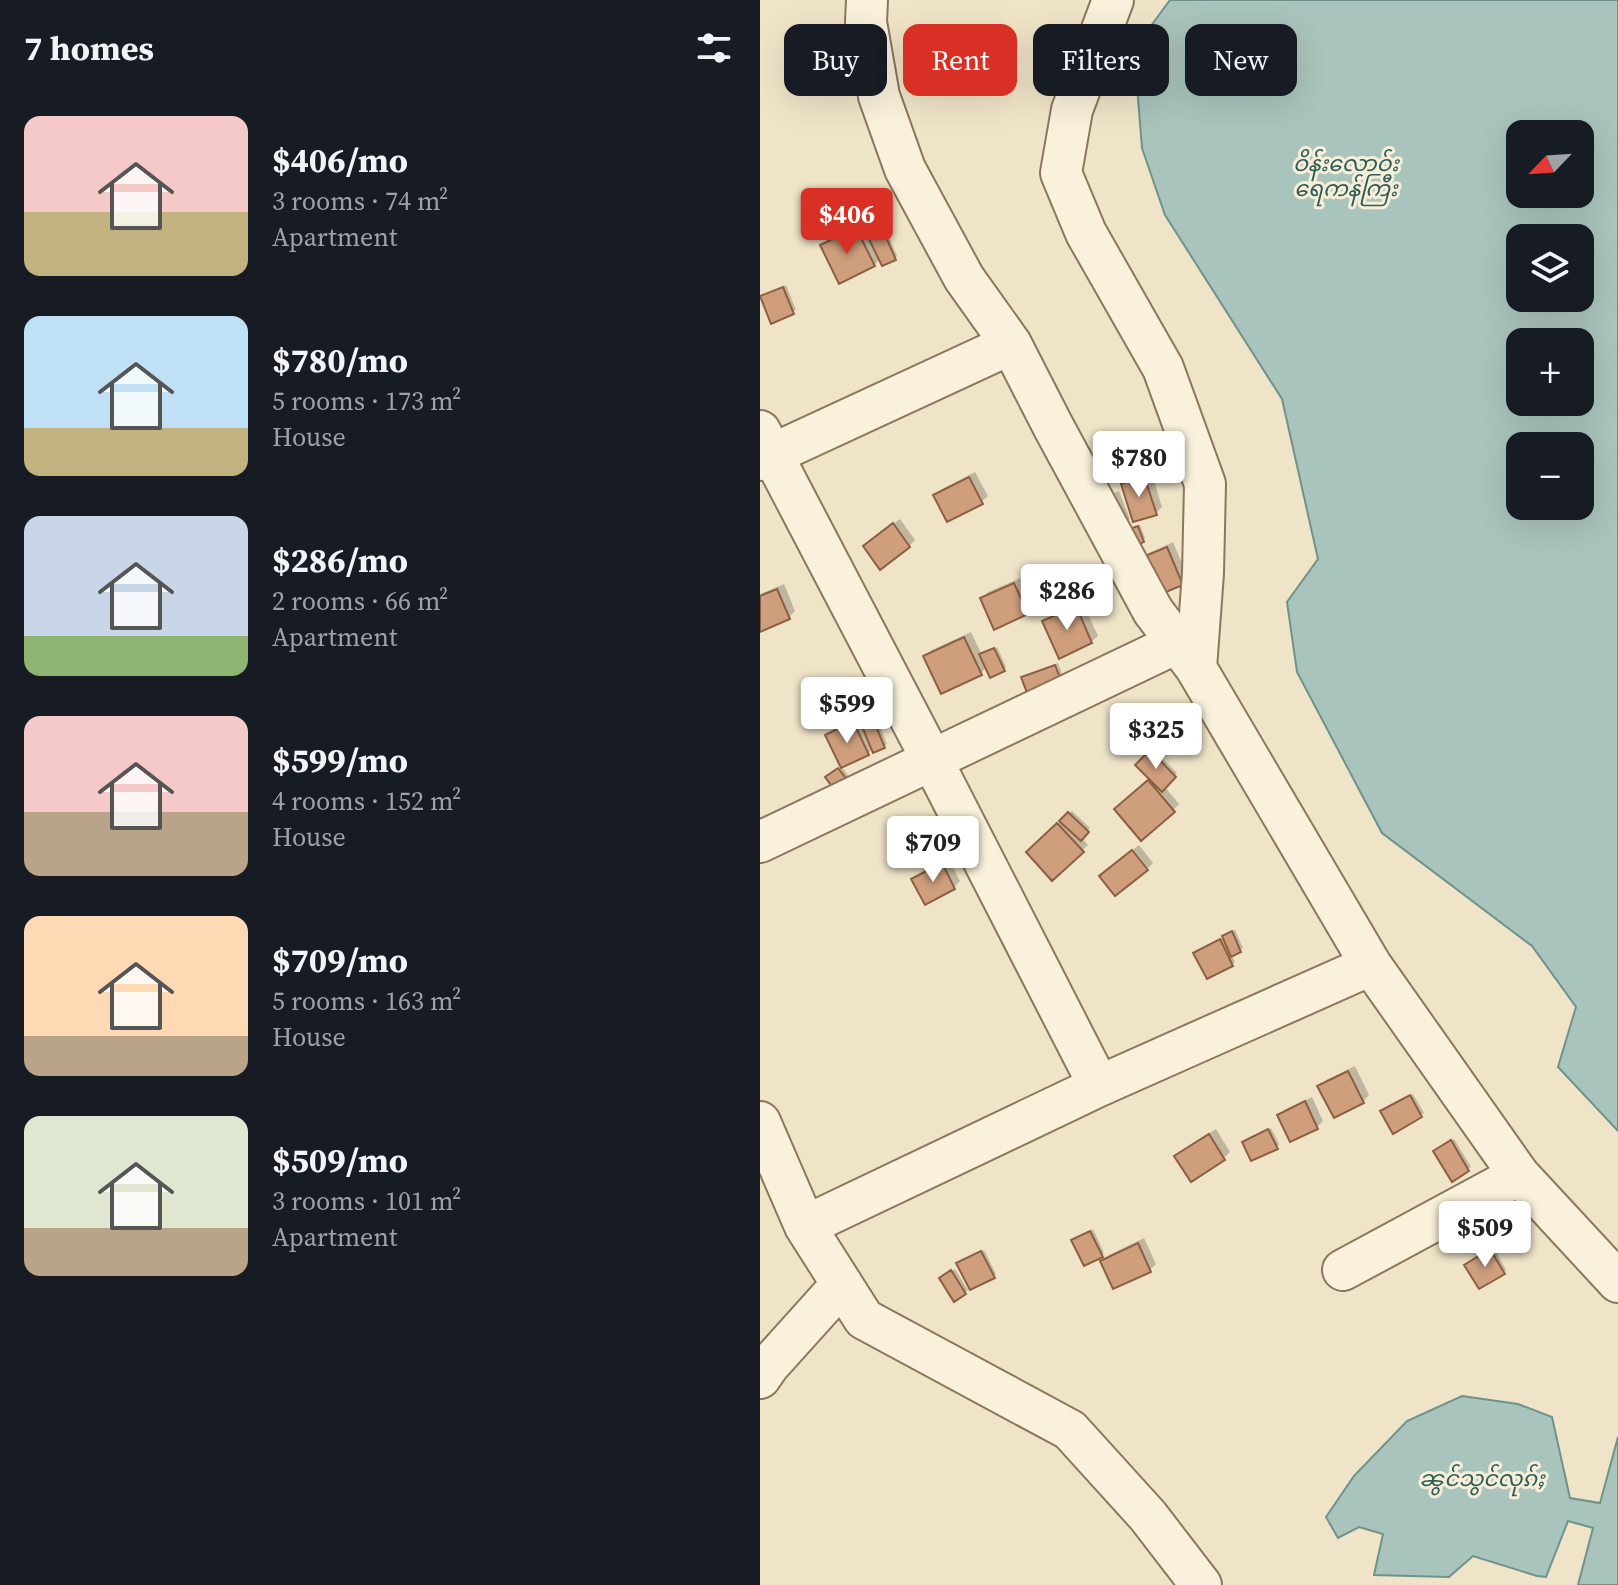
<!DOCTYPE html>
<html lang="en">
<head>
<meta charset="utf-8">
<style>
	body { margin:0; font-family:"Source Serif 4","Noto Sans Myanmar",serif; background:#242831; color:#f1f3f6; height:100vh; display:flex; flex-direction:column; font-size:30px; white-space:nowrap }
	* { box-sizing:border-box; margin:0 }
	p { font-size:26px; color:#9ea1a6 }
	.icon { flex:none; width:44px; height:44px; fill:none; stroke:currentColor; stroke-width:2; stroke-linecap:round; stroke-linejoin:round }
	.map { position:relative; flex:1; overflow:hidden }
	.sheet { display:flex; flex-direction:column; background:#171b24; width:760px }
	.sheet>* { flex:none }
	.banner { position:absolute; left:24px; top:24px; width:714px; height:72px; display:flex; gap:16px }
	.needle { width:52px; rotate:245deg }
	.fabs { position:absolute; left:746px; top:120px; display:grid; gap:16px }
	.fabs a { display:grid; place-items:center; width:88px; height:88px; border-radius:16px; background:#171b24; box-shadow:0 8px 32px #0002; font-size:40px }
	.price { position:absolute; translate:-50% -68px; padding:0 18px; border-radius:8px; background:#fff; color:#222; font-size:26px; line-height:52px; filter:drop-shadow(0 2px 4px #0008) }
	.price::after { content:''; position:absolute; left:50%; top:48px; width:24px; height:18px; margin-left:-12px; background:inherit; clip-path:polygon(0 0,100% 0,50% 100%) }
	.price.current { background:#d93025; color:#fff }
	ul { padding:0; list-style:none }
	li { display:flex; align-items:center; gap:24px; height:200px; padding:0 24px }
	li span { display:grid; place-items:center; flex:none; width:224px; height:160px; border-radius:16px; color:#555 }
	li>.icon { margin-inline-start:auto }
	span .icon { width:96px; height:96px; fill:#fffc; stroke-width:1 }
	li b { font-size:34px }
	h2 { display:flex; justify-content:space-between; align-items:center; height:96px; padding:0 24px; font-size:34px }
	.chip { padding:0 28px; border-radius:16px; background:#171b24; box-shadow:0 8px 32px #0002; font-size:28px; line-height:72px }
	.chip.current { background:#d93025; color:#fff }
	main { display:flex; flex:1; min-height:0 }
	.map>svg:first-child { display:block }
	.water { fill:#a9c4bc; stroke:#6f938a; stroke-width:2; fill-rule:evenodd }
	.shadow { fill:#0003 }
	.building { fill:#cf9f7d; stroke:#8d5f41; stroke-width:2 }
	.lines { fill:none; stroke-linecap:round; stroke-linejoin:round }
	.minor-casing { stroke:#8d765c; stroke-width:44 }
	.minor { stroke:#faf1dc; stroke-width:40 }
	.labels { text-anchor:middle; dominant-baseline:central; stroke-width:6; stroke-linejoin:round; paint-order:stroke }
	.water-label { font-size:22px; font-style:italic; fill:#2f5d5a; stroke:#f7eed8 }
</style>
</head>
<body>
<main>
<section class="sheet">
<h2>7 homes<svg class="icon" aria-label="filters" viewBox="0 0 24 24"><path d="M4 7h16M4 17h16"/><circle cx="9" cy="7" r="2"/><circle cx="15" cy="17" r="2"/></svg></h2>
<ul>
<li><span style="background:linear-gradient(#f6c9c9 60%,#c2b280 0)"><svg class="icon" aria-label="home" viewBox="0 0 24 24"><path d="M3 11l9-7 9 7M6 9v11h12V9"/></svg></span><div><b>$406/mo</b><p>3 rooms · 74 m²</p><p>Apartment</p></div></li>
<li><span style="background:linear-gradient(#bfe0f5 70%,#c2b280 0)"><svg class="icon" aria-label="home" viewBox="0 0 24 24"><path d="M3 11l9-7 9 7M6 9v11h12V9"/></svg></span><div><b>$780/mo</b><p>5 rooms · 173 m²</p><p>House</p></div></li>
<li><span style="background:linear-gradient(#c9d6e8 75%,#8fb573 0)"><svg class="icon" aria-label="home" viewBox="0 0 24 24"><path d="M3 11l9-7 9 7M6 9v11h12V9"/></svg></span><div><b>$286/mo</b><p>2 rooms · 66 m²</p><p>Apartment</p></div></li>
<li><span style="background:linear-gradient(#f6c9c9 60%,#b9a48a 0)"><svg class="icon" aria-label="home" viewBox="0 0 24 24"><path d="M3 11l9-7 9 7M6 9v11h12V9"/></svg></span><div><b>$599/mo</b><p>4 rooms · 152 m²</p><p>House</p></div></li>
<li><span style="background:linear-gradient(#ffd9b3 75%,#b9a48a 0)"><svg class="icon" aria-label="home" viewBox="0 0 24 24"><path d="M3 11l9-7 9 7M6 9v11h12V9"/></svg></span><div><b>$709/mo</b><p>5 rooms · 163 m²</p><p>House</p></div></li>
<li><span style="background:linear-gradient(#dfe7d0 70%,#b9a48a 0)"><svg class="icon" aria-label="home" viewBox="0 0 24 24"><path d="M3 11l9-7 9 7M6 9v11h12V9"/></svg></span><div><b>$509/mo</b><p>3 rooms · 101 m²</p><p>Apartment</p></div></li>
</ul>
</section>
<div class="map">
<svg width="858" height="1585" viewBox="0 0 858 1585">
	<rect width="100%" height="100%" fill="#f0e4c8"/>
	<!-- water -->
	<path class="water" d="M410,0h448v1131l-60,-64 18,-60 -44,-61 -150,-113 -85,-161 -10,-70 31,-43 -36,-160 -117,-184 -23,-67 -8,-99zM760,134h60v60h-60zM760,238h60v60h-60zM760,342h60v60h-60zM760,446h60v60h-60z
		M702,1396l56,8 34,13 18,81 30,5 18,-66v148h-40l15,-57 -25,-7 -22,56 -9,-1 -64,-20 -24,21 -75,-2 9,-41 -24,-7 -21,11 -12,-21 28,-41 53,-55z"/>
	<!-- shadow -->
	<path class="shadow" d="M103,223l6,13 16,-9 12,29 -2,2 -15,1 -6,6 -52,-19 6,-6z
		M26,285l10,25 -24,11 -10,-25z
		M379,449l7,13 -3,3 -20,-7z
		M391,471l11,36 -6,6 -33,-29 6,-6z
		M215,472l13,24 -7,6 -45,-7 6,-6z
		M359,491l11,28 -17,9 -9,-32z
		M140,519l15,21 -6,6 -38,-6z
		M380,525l5,13 -2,3 -20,-10z
		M413,542l15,35 -7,6 -39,-24 7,-6z
		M260,578l13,28 -6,6 -45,-13 6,-7z
		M24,584l11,27 -6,6 -29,13v-36z
		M322,601l16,35 -7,6 -47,-20 7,-6z
		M211,632l11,23 15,-8 9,20 -2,2 -17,-2 -6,6 -56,-17 7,-6z
		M298,663l7,19 -41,-5 2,-2z
		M114,713l13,31 -3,2 -11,2 -5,5 -41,-18 5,-4v3z
		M393,749l24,24 -13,13 15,18 -6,6 -50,-7 29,-25 -14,-13z
		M82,767l13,18 -25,-10z
		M312,811l18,17 -9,9 7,8 -36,33 -24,-26z
		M379,845l14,18 -6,6 -39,1z
		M188,858l12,23 -6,6 -40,-8 6,-6z
		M475,930l8,18 -12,6 4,8 -3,2 -24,12 -10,-25 27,-14 2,-3z
		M595,1066l14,29 -6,7 -43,-15 6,-7z
		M653,1094l11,19 -30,18 -9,-22z
		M552,1097l11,24 -6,6 -38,-12 7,-6z
		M511,1128l8,16 -2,3 -30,-7z
		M456,1129l14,23 -6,6 -32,22 -15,-24 6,-6z
		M694,1139l17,28 -19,12 -14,-30z
		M333,1229l11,24 -3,2 -25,-17z
		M384,1238l12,26 -6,6 -47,-9 6,-6z
		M734,1248l12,22 -2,2 -35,-9z
		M224,1250l12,24 -3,3 -32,-16z
		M195,1269l13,21 -3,3 -21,-18z"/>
	<!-- building -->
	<path class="building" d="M96,228l19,38 -36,18 -19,-39z
		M122,228l14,32 -14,6 -15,-31z
		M23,287l11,27 -23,10 -11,-28z
		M376,450l8,16 -18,10 -8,-16z
		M384,476l13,39 -24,7 -12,-38z
		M209,477l14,27 -36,18 -14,-27z
		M133,523l17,24 -30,23 -17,-24z
		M378,526l6,16 -20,8 -6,-17z
		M407,547l16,38 -27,11 -16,-38z
		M254,583l14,31 -34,16 -14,-32z
		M17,589l13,30 -30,13v-36z
		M316,606l16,37 -33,16 -17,-38z
		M204,637l18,38 -41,19 -18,-38z
		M234,648l11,23 -15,7 -11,-24z
		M295,665l8,21 -34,12 -8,-21z
		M111,714l14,34 -12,5 -14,-34z
		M93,721l16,34 -28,13 -16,-33z
		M390,750l26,27 -14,15 -27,-27z
		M78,768l16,21 -13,10 -16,-22z
		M388,780l27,32 -34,29 -27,-32z
		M308,812l21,20 -8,9 -22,-20z
		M297,823l27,29 -32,29 -26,-29z
		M372,850l16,20 -33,26 -16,-20z
		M182,863l13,26 -30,16 -14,-26z
		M472,931l9,21 -10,5 -9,-21z
		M460,939l13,27 -26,13 -14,-26z
		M588,1071l16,32 -30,15 -17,-32z
		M650,1095l12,22 -29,17 -13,-23z
		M545,1101l13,28 -28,13 -13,-27z
		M508,1129l10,20 -27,12 -9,-19z
		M449,1134l16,26 -34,22 -17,-26z
		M691,1140l18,31 -17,11 -19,-31z
		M330,1231l13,26 -19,9 -13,-26z
		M378,1243l13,29 -38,17 -13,-28z
		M730,1249l15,25 -26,15 -15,-24z
		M221,1251l14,27 -25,12 -14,-27z
		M191,1270l15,24 -12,8 -15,-24z"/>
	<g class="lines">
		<!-- minor casing -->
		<g class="minor-casing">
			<path id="minor" d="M107,0l-1,22 13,74 26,73 59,109 47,66 42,82 100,185 43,57
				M353,0l-41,110 -11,63 25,60 77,135 42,116 -2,89 -7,95 175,297 148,210 99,107
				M0,431l172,329 167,326
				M0,460l251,-116
				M0,842l417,-199
				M0,1122l45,104 59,93 206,111 78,86 53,69
				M45,1226l294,-140 272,-121
				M583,1270l176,-95
				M0,1378l9,-13 73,-81"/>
		</g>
		<!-- minor -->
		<use href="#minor" class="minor"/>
	</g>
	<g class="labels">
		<!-- water labels -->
		<g class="water-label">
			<text x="586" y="163">ဝိန်းလောဝ်း<tspan x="586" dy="25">ရေကန်ကြီး</tspan></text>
			<text x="722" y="1478">ၼွင်သွင်လုၵ်ႈ</text>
		</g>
	</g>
</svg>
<div class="fabs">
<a><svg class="needle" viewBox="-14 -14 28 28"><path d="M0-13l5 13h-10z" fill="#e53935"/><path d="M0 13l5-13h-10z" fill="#9ea1a6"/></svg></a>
<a><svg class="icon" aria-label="layers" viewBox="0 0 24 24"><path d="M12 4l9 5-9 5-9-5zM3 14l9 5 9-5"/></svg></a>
<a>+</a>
<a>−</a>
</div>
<b class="price current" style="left:87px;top:256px">$406</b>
<b class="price" style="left:379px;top:499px">$780</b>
<b class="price" style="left:307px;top:632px">$286</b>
<b class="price" style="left:87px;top:745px">$599</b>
<b class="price" style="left:396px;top:771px">$325</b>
<b class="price" style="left:173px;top:884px">$709</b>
<b class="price" style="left:725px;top:1269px">$509</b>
<div class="banner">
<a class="chip">Buy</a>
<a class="chip current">Rent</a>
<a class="chip">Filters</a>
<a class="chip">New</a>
</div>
</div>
</main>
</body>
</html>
